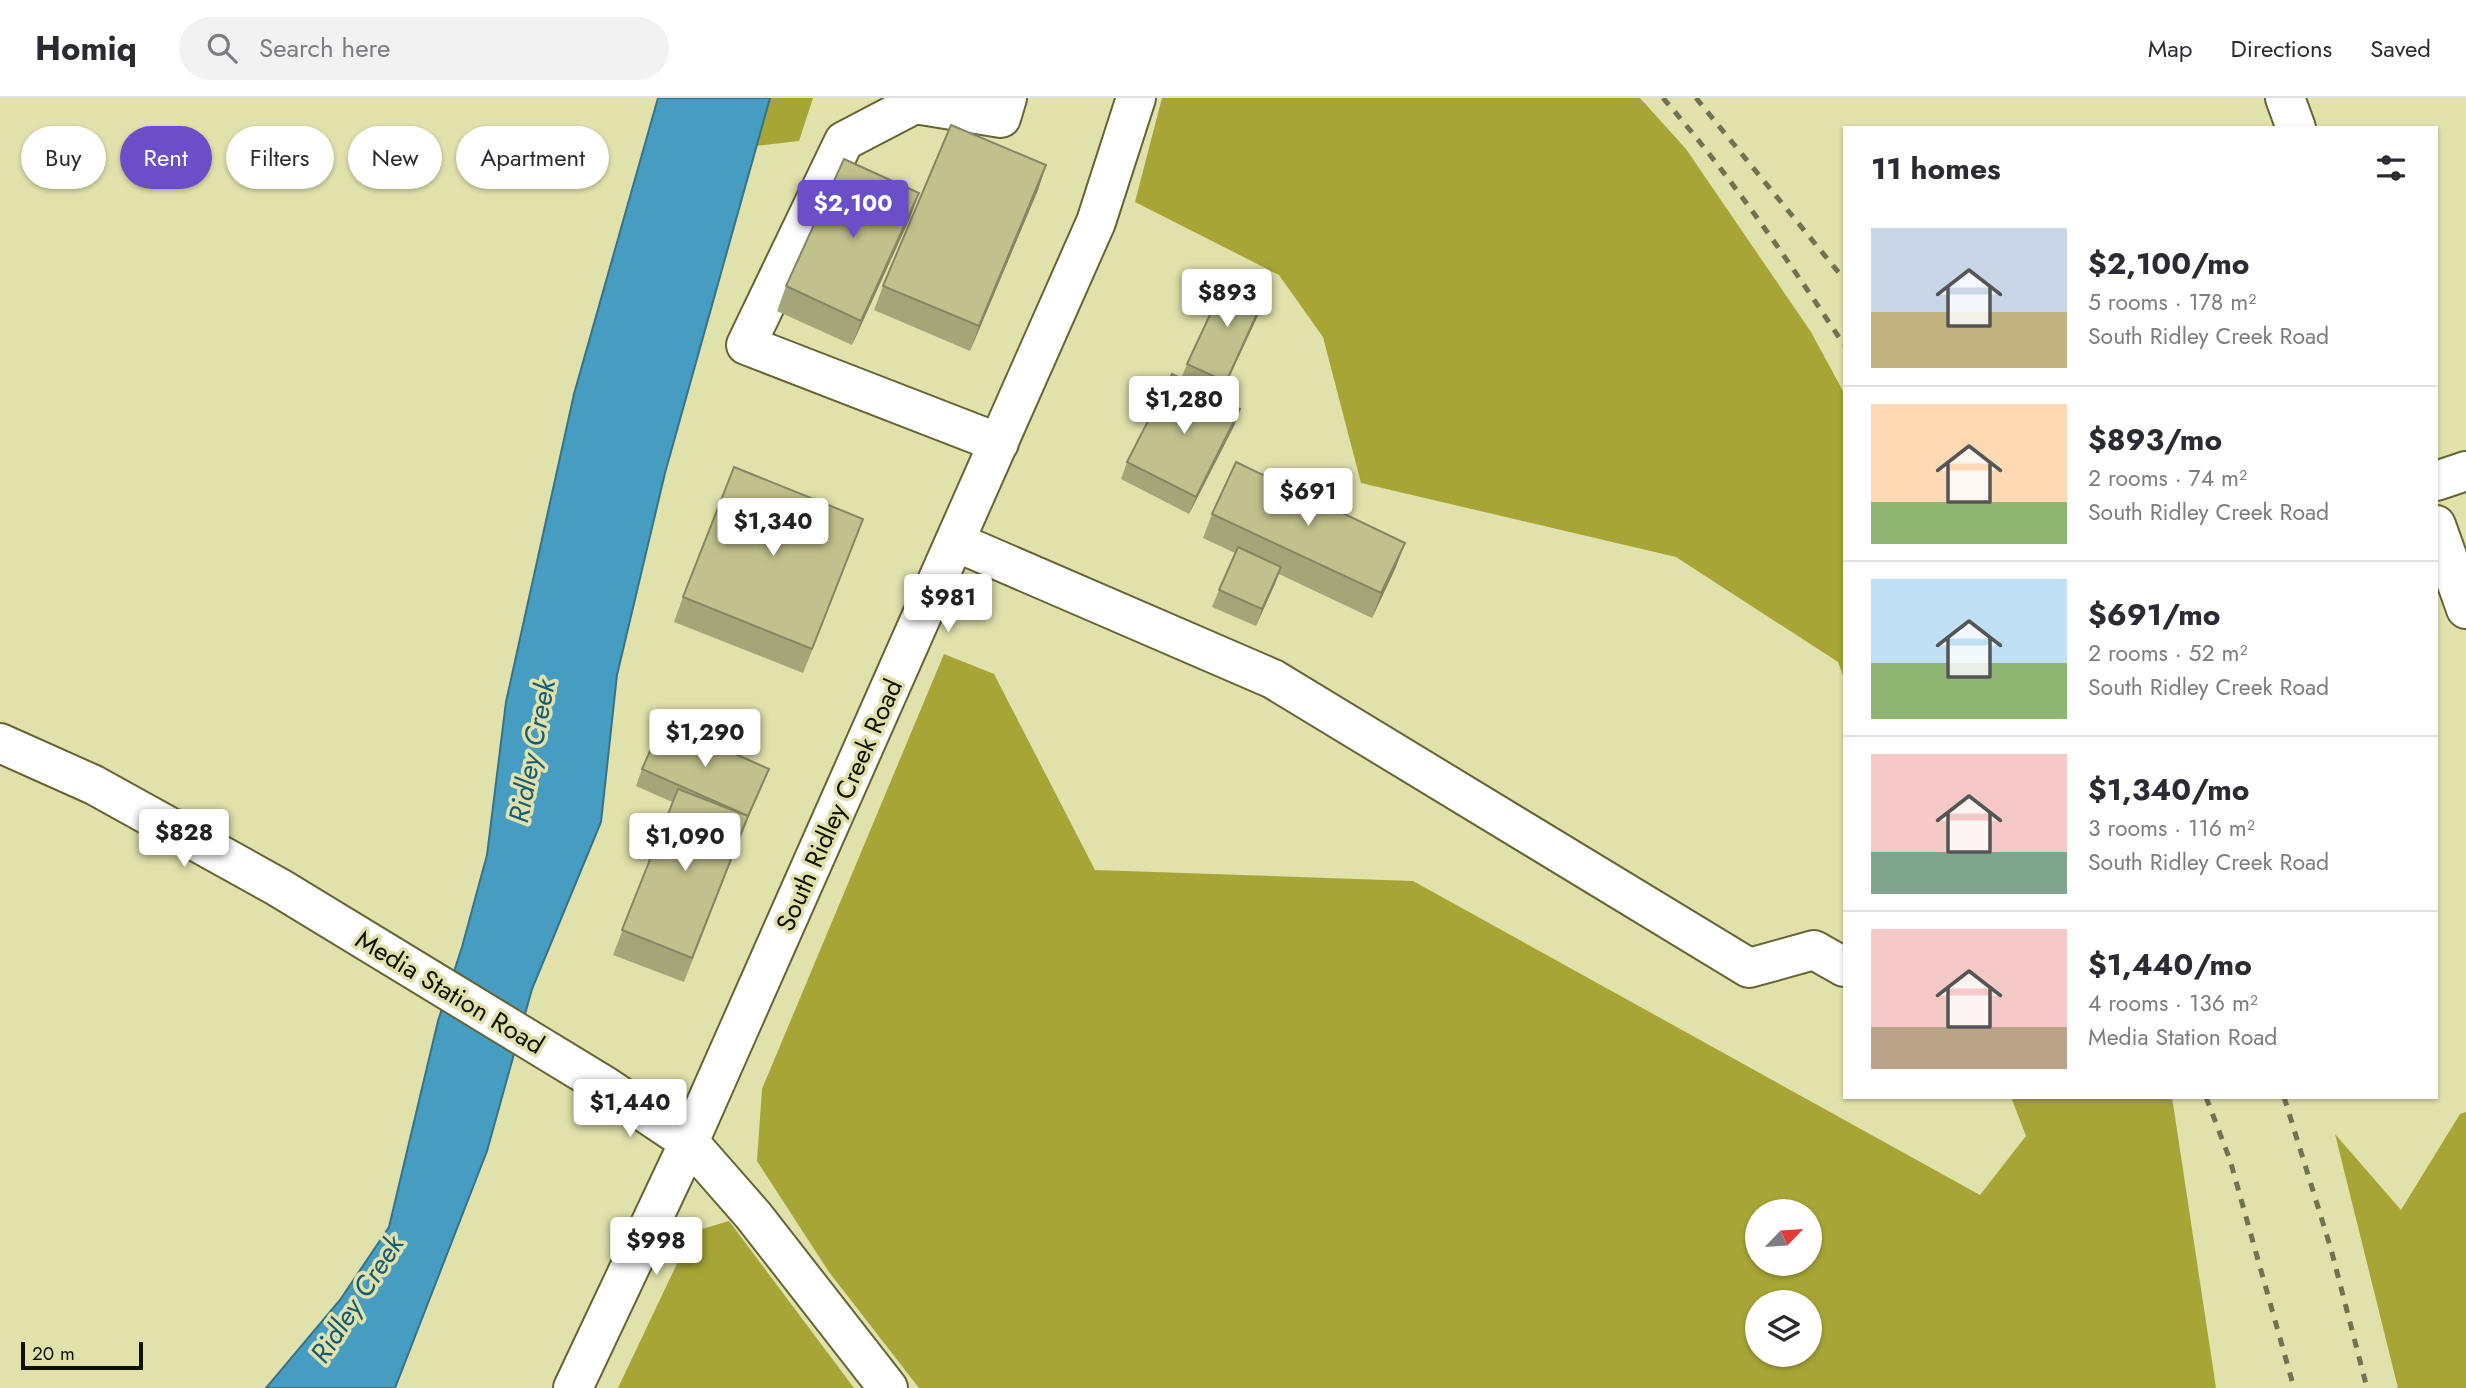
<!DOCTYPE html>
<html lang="en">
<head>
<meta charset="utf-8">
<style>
	body { margin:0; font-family:Jost,sans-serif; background:#f2f2f3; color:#2b2b33; height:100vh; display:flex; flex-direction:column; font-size:26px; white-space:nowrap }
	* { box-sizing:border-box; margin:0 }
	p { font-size:23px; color:#7c7c81 }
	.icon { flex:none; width:38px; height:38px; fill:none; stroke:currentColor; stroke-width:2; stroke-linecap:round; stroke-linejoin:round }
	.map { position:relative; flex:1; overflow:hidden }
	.details { position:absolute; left:1843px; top:28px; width:595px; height:973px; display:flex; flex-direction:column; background:#fff; border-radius:0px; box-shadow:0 2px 5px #0004 }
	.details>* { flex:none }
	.guide { position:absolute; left:21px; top:28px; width:665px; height:63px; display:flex; gap:14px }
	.needle { width:46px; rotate:65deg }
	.fabs { position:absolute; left:1745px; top:1101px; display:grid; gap:14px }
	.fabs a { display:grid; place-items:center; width:77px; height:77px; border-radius:50%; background:#fff; box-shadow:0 2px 5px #0004; font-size:35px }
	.scale { position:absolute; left:21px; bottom:18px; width:122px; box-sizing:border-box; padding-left:7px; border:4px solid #101000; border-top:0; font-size:19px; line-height:24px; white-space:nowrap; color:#101000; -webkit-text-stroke:5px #e0e1ab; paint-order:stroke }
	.price { position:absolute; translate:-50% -60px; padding:0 16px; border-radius:7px; background:#fff; color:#222; font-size:23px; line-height:46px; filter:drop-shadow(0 2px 4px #0008) }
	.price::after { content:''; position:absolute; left:50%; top:42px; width:21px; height:16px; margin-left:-10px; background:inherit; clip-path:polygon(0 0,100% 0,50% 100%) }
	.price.active { background:#6a4fc8; color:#fff }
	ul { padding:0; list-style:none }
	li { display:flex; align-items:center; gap:21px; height:175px; padding:0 28px }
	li+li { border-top:2px solid #e1e1e2 }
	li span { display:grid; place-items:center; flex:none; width:196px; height:140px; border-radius:0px; color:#555 }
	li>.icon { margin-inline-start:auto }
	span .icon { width:84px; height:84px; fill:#fffc; stroke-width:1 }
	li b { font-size:30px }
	h2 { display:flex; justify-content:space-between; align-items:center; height:84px; padding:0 28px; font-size:30px }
	.pill { padding:0 24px; border-radius:32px; background:#fff; box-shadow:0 2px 5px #0004; font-size:24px; line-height:63px }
	.pill.active { background:#6a4fc8; color:#fff }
	header { display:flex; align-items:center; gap:42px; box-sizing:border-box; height:98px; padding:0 35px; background:#fff; border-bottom:2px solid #e1e1e2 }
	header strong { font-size:33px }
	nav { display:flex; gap:38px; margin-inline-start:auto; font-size:24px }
	.search { width:490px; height:63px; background:#f2f2f3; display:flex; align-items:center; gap:18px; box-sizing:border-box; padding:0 24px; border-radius:38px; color:#7c7c81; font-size:26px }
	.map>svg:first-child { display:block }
	.forest { fill:#a6a536; fill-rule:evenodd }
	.water { fill:#479dc1; stroke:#367387; stroke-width:2 }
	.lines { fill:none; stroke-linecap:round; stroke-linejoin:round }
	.minor-casing { stroke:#656534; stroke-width:42 }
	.minor { stroke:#fff; stroke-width:38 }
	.rail { stroke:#717250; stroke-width:5; stroke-dasharray:9 9; stroke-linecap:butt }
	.wall { fill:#a5a678 }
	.shaded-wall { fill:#868762 }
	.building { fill:#c0c18c; stroke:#868762; stroke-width:2 }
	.labels { text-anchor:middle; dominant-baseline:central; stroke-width:7; stroke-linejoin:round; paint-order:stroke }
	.street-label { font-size:26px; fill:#101000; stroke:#e0e1ab }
	.water-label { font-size:28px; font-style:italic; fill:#165a74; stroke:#e0e1ab }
</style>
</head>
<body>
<header>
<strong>Homiq</strong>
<div class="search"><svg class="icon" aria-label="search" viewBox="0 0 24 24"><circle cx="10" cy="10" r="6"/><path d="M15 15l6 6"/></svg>Search here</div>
<nav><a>Map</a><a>Directions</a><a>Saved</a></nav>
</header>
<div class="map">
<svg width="2466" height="1290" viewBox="0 0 2466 1290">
	<rect width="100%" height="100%" fill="#e0e1ab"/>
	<!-- forest -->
	<path class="forest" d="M770,0h43l-14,43 -43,5z
		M1162,0h478l46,51 125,183 33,61v285l-6,-16 -162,-105 -315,-74 -38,-146 -44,-62 -144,-73z
		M944,556l50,20 101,196 318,11 567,314 46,-59 -15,-39h161l44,291h-1297l-90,-116 -72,-111 5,-72zM1810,1113v53h-53v-53zM1810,1204v52h-53v-52z
		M2466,1014v276h-68l-63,-254 66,76 59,-96z
		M729,1123l125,167h-236l74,-156z"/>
	<!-- water -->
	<path class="water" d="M658,0h112l-105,375 -48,202 -16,147 -69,167 -45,162 -92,237h-129l74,-88 49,-73 49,-206 24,-74 25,-92 19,-153 68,-308z"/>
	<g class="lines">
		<!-- minor casing -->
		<g class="minor-casing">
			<path id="minor" d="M2285,0l11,30
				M999,345l-253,-98 98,-204 71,-37 86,14 6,-20
				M2436,383l30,-10
				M2436,427l30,84
				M956,444l317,137 476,289 65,-18 30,17
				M0,645l94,42 184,102 327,199 84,56 64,73 135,173
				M573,1290l116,-246 407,-920 40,-124"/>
		</g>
		<!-- minor -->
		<use href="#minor" class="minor"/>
		<!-- rail -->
		<path class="rail" d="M1663,0c67,77 125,162 181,247
			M1696,0l148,181
			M2206,999l24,63 64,228
			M2284,999l47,152 36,139"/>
	</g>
	<!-- wall -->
	<path class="wall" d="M1046,67l-8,25 -68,161 -96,-41 9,-24z
		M919,95l-9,25 -58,127 -75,-34 9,-25z
		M1266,196l-6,17 -41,88 21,10 -6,17 -45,88 -68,-35 6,-17 54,-83 6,-15z
		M1212,416l184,53 -24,51 -93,-44 -23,52 -44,-19 7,-17 16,-37 -32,-15z
		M854,445l-51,130 -129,-51 9,-25z
		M642,671l120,17 -19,44 -59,152 -71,-27 59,-153 -36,-16z"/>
	<!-- shaded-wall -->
	<path class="shaded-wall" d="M1046,67l-8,25 -68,161 9,-25z
		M919,95l-9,25 -58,127 9,-24z
		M1266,196l-6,17 -41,88 7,-17z
		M1240,311l-6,17 -45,88 7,-17z
		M863,421l-9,24 -51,130 9,-24z
		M1405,445l-9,24 -24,51 9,-25z
		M1281,469l-6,17 -19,42 6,-17z
		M769,671l-26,61 -59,152 64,-166z"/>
	<!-- building -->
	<path class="building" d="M951,27l95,40 -67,161 -96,-40z
		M844,61l75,34 -58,128 -75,-35z
		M1228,178l38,18 -40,88 -39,-18z
		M1172,276l68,35 -44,88 -69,-35z
		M1236,364l169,81 -24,50 -169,-79z
		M734,369l129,52 -51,130 -129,-52z
		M1238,449l43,20 -19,42 -43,-19z
		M663,624l106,47 -21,47 -106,-47z
		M678,691l70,27 -56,142 -70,-28z"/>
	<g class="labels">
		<!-- street labels -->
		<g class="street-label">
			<text transform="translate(839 707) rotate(-66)">South Ridley Creek Road</text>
			<text transform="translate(450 894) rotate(31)">Media Station Road</text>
		</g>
		<!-- water labels -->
		<g class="water-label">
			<text transform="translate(532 653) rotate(-79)">Ridley Creek</text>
			<text transform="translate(357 1201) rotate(-57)">Ridley Creek</text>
		</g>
	</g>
</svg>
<div class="fabs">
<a><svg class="needle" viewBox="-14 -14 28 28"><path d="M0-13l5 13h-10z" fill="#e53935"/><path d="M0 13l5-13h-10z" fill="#7c7c81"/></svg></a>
<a><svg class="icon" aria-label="layers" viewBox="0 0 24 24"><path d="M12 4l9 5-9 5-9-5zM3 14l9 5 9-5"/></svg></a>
</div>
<div class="scale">20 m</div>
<b class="price active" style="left:853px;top:142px">$2,100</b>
<b class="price" style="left:1227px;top:231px">$893</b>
<b class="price" style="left:1184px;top:338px">$1,280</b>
<b class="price" style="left:1308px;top:430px">$691</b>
<b class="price" style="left:773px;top:460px">$1,340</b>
<b class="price" style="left:948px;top:536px">$981</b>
<b class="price" style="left:705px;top:671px">$1,290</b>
<b class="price" style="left:184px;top:771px">$828</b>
<b class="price" style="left:685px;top:775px">$1,090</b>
<b class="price" style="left:630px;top:1041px">$1,440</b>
<b class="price" style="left:656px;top:1179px">$998</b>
<div class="guide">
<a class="pill">Buy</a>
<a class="pill active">Rent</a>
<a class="pill">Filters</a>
<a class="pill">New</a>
<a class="pill">Apartment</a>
</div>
<section class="details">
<h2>11 homes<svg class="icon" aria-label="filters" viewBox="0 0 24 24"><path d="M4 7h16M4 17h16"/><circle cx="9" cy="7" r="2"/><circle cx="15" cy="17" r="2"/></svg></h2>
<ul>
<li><span style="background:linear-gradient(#c9d6e8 60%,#c2b280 0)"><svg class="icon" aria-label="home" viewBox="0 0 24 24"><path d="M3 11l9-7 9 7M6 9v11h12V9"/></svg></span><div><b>$2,100/mo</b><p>5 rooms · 178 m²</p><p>South Ridley Creek Road</p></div></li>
<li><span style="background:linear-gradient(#ffd9b3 70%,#8fb573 0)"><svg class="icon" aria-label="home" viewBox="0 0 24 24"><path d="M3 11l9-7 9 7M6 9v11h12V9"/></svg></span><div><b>$893/mo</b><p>2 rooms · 74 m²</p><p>South Ridley Creek Road</p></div></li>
<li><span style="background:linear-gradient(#bfe0f5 60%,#8fb573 0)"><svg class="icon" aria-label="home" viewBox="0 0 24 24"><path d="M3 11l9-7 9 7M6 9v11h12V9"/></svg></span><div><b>$691/mo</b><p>2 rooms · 52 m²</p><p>South Ridley Creek Road</p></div></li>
<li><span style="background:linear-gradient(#f6c9c9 70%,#7fa58c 0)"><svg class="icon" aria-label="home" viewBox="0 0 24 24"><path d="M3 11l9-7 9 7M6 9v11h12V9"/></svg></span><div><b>$1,340/mo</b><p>3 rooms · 116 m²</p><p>South Ridley Creek Road</p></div></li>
<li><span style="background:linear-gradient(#f6c9c9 70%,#b9a48a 0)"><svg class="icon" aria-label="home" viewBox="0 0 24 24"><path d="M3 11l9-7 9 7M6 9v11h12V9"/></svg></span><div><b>$1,440/mo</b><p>4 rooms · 136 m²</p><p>Media Station Road</p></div></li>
</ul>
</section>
</div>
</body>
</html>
